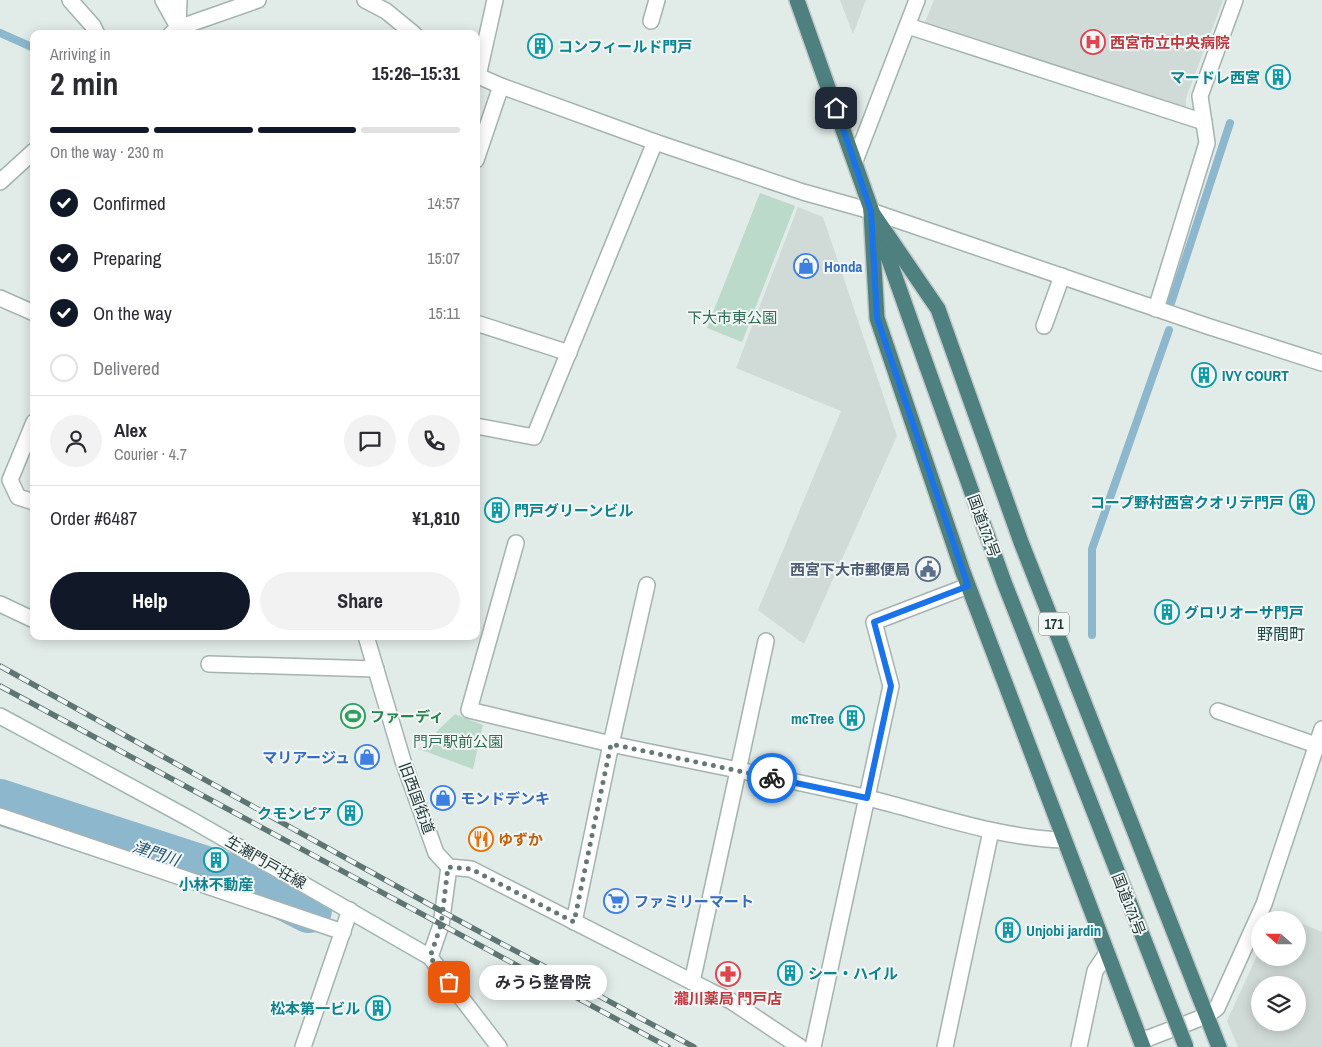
<!DOCTYPE html>
<meta charset="utf-8">
<style>
body{margin:0;font-family:"Archivo Narrow","Noto Sans JP",sans-serif;background:#f2f2f3;color:#2b2b33;height:100vh;display:flex;flex-direction:column;font-size:19px;white-space:nowrap}
*{box-sizing:border-box;margin:0}
p{font-size:16px;color:#7c7c81}
.icon{flex:none;width:28px;height:28px;fill:none;stroke:currentColor;stroke-width:2;stroke-linecap:round;stroke-linejoin:round}
.map{position:relative;flex:1;overflow:hidden}
.side{position:absolute;left:30px;top:30px;width:450px;height:610px;display:flex;flex-direction:column;background:#fff;border-radius:10px;box-shadow:0 2px 12px #0003}
.side>*{flex:none}
.needle{width:32px;rotate:291deg}
.tools{position:absolute;left:1251px;top:911px;display:grid;gap:10px}
.tools a{display:grid;place-items:center;width:55px;height:55px;border-radius:50%;background:#fff;box-shadow:0 2px 12px #0003;font-size:25px}
.pin{position:absolute;display:grid;place-items:center;width:42px;height:42px;color:#fff;margin:-21px;border-radius:10px;box-shadow:0 2px 8px #0006}
.courier{position:absolute;display:grid;place-items:center;width:50px;height:50px;margin:-25px;border:4px solid #1a73e8;border-radius:50%;background:#fff;color:#222;box-shadow:0 1px 6px #0007}
.bubble{position:absolute;height:35px;border-radius:18px;background:#fff;box-shadow:0 2px 12px #0003;font-size:16px;font-weight:700;line-height:35px;text-align:center}
.summary em{font-style:normal;font-weight:700}
.summary div{display:flex;flex-direction:column-reverse}
.summary{display:flex;align-items:center;justify-content:space-between;height:85px;padding:0 20px}
h1{font-size:32px;font-weight:700;line-height:38px}
.bar{display:grid;grid-template-columns:repeat(4,1fr);gap:8px 5px;align-content:center;height:60px;padding:0 20px}
.bar i{height:6px;border-radius:4px;background:#e1e1e2}
.bar .on{background:#111827}
.bar p{grid-column:span 4}
.line{display:flex;align-items:center;gap:12px;padding:0 20px;border-top:1px solid #e1e1e2}
.line div{flex:1}
.round{display:grid;place-items:center;flex:none;width:52px;height:52px;border-radius:26px;background:#f2f2f3}
ol{padding:0 20px;list-style:none}
li{display:flex;align-items:center;gap:15px;height:55px}
li p{margin-inline-start:auto}
li .icon{padding:5px;border-radius:50%;background:#111827;color:#fff;stroke-width:4}
li:last-child{color:#7c7c81}
li i{width:28px;height:28px;border:2px solid #e1e1e2;border-radius:50%}
.button{display:flex;gap:10px;margin-top:auto;padding:10px 20px}
.button a{flex:1;height:58px;border-radius:30px;background:#111827;color:#fff;font-size:20px;font-weight:700;line-height:58px;text-align:center}
.button a+a{background:#f2f2f3;color:#2b2b33}
.map>svg:first-child{display:block}
</style>
<div class="map">
<svg width="1322" height="1047" viewBox="0 0 1322 1047">
<rect width="100%" height="100%" fill="#e1ebe8"/>
<g fill="#d0dad7" fill-rule="evenodd">
<path d="M840,0H866L853,34Z"/>
<path d="M934,0H1223L1186,98V107L924,24Z"/>
<path d="M798,207L823,217L897,436L804,644L758,610L841,411L736,368Z"/>
<path d="M1298,922L1322,932V1047H1238L1227,1021L1260,949V958H1298ZM1260,985H1298V1022H1260Z"/>
</g>
<g fill="#bcdaca">
<path d="M760,193L795,206L742,342L707,328Z"/>
<path d="M455,714L483,725L473,769L419,749Z"/>
</g>
<g fill="none" stroke-linecap="round" stroke-linejoin="round">
<g stroke="#8db7cc" stroke-width="8">
<path d="M0,33L34,48"/>
<path d="M1171,303L1230,123"/>
<path d="M1092,635V549L1169,330"/>
</g>
<path stroke="#8db7cc" stroke-width="46" d="M0,802L270,890L309,910"/>
<defs>
<g id="service">
<path d="M651,21L657,0"/>
<path d="M908,26L1204,122"/>
<path d="M1044,326L1062,276"/>
<path d="M516,543L469,710L611,744L647,585"/>
<path d="M209,664L376,669"/>
<path d="M1218,711L1316,745"/>
<path d="M738,771L766,641"/>
</g>
<g id="minor">
<path d="M70,0L93,26L97,34"/>
<path d="M163,0L182,34"/>
<path d="M365,0L386,11L414,34"/>
<path d="M178,26L179,0"/>
<path d="M171,34L178,28L258,0"/>
<path d="M476,75L501,86L655,142L803,192L871,211L1207,326L1322,363"/>
<path d="M478,76L495,0"/>
<path d="M476,160L501,86"/>
<path d="M855,161L917,0"/>
<path d="M0,182L34,151"/>
<path d="M0,298L34,313"/>
<path d="M1156,309L1207,143L1200,96L1235,0"/>
<path d="M476,323L569,353"/>
<path d="M34,422L10,480L18,497L34,502"/>
<path d="M476,426L534,437L655,142"/>
<path d="M0,604L34,620"/>
<path d="M366,636L403,761L436,853L449,867L471,869L710,991L731,1001L800,1047"/>
<path d="M0,816L343,932"/>
<path d="M574,922L611,744C696,762 783,778 868,798C933,814 997,838 1064,840"/>
<path d="M692,982L738,771"/>
<path d="M1141,1041L1206,1016L1217,1008L1264,904L1322,729"/>
<path d="M303,1047L350,910"/>
<path d="M813,1047L891,686L874,622L968,586"/>
<path d="M945,1047L991,831"/>
<path d="M1079,1047L1095,971L1107,953"/>
</g>
<path id="tertiary" d="M430,957L441,925L449,867"/>
<path id="secondary" d="M0,716L190,819L430,957L499,1047"/>
<g id="trunk">
<path d="M797,0L927,367"/>
<path d="M871,211L938,309L1021,542L1219,1047"/>
<path d="M871,212L877,318L963,572L1143,1047"/>
</g>
</defs>
<use href="#service" stroke="#a4b2b0" stroke-width="18"/>
<use href="#minor" stroke="#a4b2b0" stroke-width="18"/>
<use href="#tertiary" stroke="#a4b2b0" stroke-width="18"/>
<use href="#secondary" stroke="#a1b6b2" stroke-width="18"/>
<use href="#trunk" stroke="#c1c8c7" stroke-width="18"/>
<use href="#service" stroke="#fff" stroke-width="15"/>
<use href="#minor" stroke="#fff" stroke-width="15"/>
<use href="#tertiary" stroke="#fff" stroke-width="15"/>
<use href="#secondary" stroke="#fff" stroke-width="15"/>
<use href="#trunk" stroke="#4d807e" stroke-width="15"/>
<defs>
<g id="rail">
<path d="M0,666L443,912L694,1047"/>
<path d="M0,686L668,1047"/>
</g>
</defs>
<use href="#rail" stroke="#5d7674" stroke-width="5.5"/>
<use href="#rail" stroke="#f2f7f6" stroke-width="4" stroke-dasharray="11" stroke-linecap="butt"/>
<defs>
<path id="trunk-bridge" d="M927,367L1004,582L1186,1047"/>
</defs>
<use href="#trunk-bridge" stroke="#c1c8c7" stroke-width="18" stroke-linecap="butt"/>
<use href="#trunk-bridge" stroke="#4d807e" stroke-width="15"/>
</g>
<g fill="none" stroke-linecap="round" stroke-linejoin="round">
<path stroke="#667876" stroke-width="5" stroke-dasharray="0 9" d="M449,982L430,957L441,925L448,867L471,869L574,922L611,744L772,778"/>
<path stroke="#1a73e8" stroke-width="6" d="M772,778L867,798L891,686L874,622L968,586L877,318L871,211L836,108"/>
</g>
<defs>
<symbol id="hospital-ring" viewBox="-11 -11 22 22"><circle r="9.5" fill="#f2f7f6" stroke="#e0444e" stroke-width="1.5"/><path d="M-5-5h3v3.5h4V-5h3V5h-3V1.5h-4V5h-3Z" fill="#e0444e"/></symbol>
<symbol id="building-ring" viewBox="-11 -11 22 22"><circle r="9.5" fill="#f2f7f6" stroke="#0f9aa8" stroke-width="1.5"/><path d="M-4-6H4V6H1V3H-1V6H-4ZM-2.5-4.3h1.7v1.8h-1.7ZM.8-4.3h1.7v1.8H.8ZM-2.5-1h1.7V.8h-1.7ZM.8-1h1.7V.8H.8Z" fill="#0f9aa8"/></symbol>
<symbol id="shop-ring" viewBox="-11 -11 22 22"><circle r="9.5" fill="#f2f7f6" stroke="#3f7fe0" stroke-width="1.5"/><path d="M-5-2.5h2.3a2.7 3.5 0 0 1 5.4 0H5L5.5 6h-11ZM-1.5-2.5h3a1.5 2.3 0 0 0-3 0Z" fill="#3f7fe0"/></symbol>
<symbol id="civic-ring" viewBox="-11 -11 22 22"><circle r="9.5" fill="#f2f7f6" stroke="#5c6f8a" stroke-width="1.5"/><path d="M-.6-6.5H3V-4.5H.6V-3L4-1V1h2V6H-6V1h2V-1L-.6-3ZM-1.2 2.5V6h2.4V2.5Z" fill="#5c6f8a"/></symbol>
<symbol id="stadium-ring" viewBox="-11 -11 22 22"><circle r="9.5" fill="#f2f7f6" stroke="#2e9e5b" stroke-width="1.5"/><path d="M0-5a6.5 5 0 1 0 0 10a6.5 5 0 1 0 0-10ZM-3.5-1.8h7v3.6h-7Z" fill="#2e9e5b"/></symbol>
<symbol id="restaurant-ring" viewBox="-11 -11 22 22"><circle r="9.5" fill="#f2f7f6" stroke="#e8710a" stroke-width="1.5"/><path d="M-5-6h1v4h1v-4h1v4h1v-4h1v5L-1.5 .5V6h-2V.5L-5-1ZM5-6V6H3V1.5H1.5Q1.5-4 5-6Z" fill="#e8710a"/></symbol>
<symbol id="supermarket-ring" viewBox="-11 -11 22 22"><circle r="9.5" fill="#f2f7f6" stroke="#3f7fe0" stroke-width="1.5"/><path d="M-6-5.5h2.5l.6 2H6L4.5 2H-2.5L-4.4-4H-6ZM-1.5 3.2a1.3 1.3 0 1 0 .1 0ZM3 3.2a1.3 1.3 0 1 0 .1 0Z" fill="#3f7fe0"/></symbol>
<symbol id="pharmacy-ring" viewBox="-11 -11 22 22"><circle r="9.5" fill="#f2f7f6" stroke="#e0444e" stroke-width="1.5"/><path d="M-2-6h4v4h4v4h-4v4h-4v-4h-4v-4h4Z" fill="#e0444e"/></symbol>
</defs>
<g fill-rule="evenodd">
<use href="#hospital-ring" x="1079" y="28" width="28" height="28"/>
<use href="#building-ring" x="526" y="32" width="28" height="28"/>
<use href="#building-ring" x="1264" y="63" width="28" height="28"/>
<use href="#shop-ring" x="792" y="252" width="28" height="28"/>
<use href="#building-ring" x="1190" y="361" width="28" height="28"/>
<use href="#building-ring" x="1288" y="488" width="28" height="28"/>
<use href="#building-ring" x="483" y="496" width="28" height="28"/>
<use href="#civic-ring" x="914" y="555" width="28" height="28"/>
<use href="#building-ring" x="1153" y="598" width="28" height="28"/>
<use href="#stadium-ring" x="339" y="702" width="28" height="28"/>
<use href="#building-ring" x="838" y="704" width="28" height="28"/>
<use href="#shop-ring" x="353" y="743" width="28" height="28"/>
<use href="#shop-ring" x="429" y="784" width="28" height="28"/>
<use href="#building-ring" x="336" y="799" width="28" height="28"/>
<use href="#restaurant-ring" x="467" y="825" width="28" height="28"/>
<use href="#building-ring" x="202" y="846" width="28" height="28"/>
<use href="#supermarket-ring" x="602" y="887" width="28" height="28"/>
<use href="#building-ring" x="994" y="916" width="28" height="28"/>
<use href="#building-ring" x="776" y="959" width="28" height="28"/>
<use href="#pharmacy-ring" x="714" y="960" width="28" height="28"/>
<use href="#building-ring" x="364" y="994" width="28" height="28"/>
</g>
<g text-anchor="middle" dominant-baseline="central" stroke-width="4" stroke-linejoin="round" paint-order="stroke">
<rect fill="#f2f7f6" stroke="#617371" stroke-width="1" x="1039" y="612.5" width="30" height="23" rx="4"/>
<g font-size="14" font-weight="bold" fill="#233a38">
<text x="1054" y="624">171</text>
</g>
<g font-size="15" font-weight="bold" fill="#be3a42" stroke="#f2f7f6" text-anchor="start">
<text x="1110" y="42">西宮市立中央病院</text>
<text x="728" y="998" text-anchor="middle">瀧川薬局 門戸店</text>
</g>
<g font-size="15" font-weight="bold" fill="#0d838f" stroke="#f2f7f6" text-anchor="start">
<text x="558" y="46">コンフィールド門戸</text>
<text x="1260" y="77" text-anchor="end">マードレ西宮</text>
<text x="1222" y="375">IVY COURT</text>
<text x="1284" y="502" text-anchor="end">コープ野村西宮クオリテ門戸</text>
<text x="514" y="510">門戸グリーンビル</text>
<text x="1184" y="612">グロリオーサ門戸</text>
<text x="834" y="718" text-anchor="end">mcTree</text>
<text x="332" y="813" text-anchor="end">クモンピア</text>
<text x="216" y="884" text-anchor="middle">小林不動産</text>
<text x="1026" y="930">Unjobi jardin</text>
<text x="808" y="973">シー・ハイル</text>
<text x="360" y="1008" text-anchor="end">松本第一ビル</text>
</g>
<g font-size="15" font-weight="bold" fill="#366cbe" stroke="#f2f7f6" text-anchor="start">
<text x="824" y="266">Honda</text>
<text x="350" y="757" text-anchor="end">マリアージュ</text>
<text x="460" y="798">モンドデンキ</text>
<text x="634" y="901">ファミリーマート</text>
</g>
<g font-size="15" fill="#306e53" stroke="#f2f7f6">
<text x="732" y="317">下大市東公園</text>
<text x="458" y="741">門戸駅前公園</text>
</g>
<g font-size="15" fill="#233a38" stroke="#f2f7f6">
<text transform="translate(984 526) rotate(70)">国道171号</text>
<text transform="translate(417 798) rotate(70)">旧西国街道</text>
<text transform="translate(266 862) rotate(30)">生瀬門戸荘線</text>
<text transform="translate(1129 904) rotate(69)">国道171号</text>
</g>
<g font-size="15" font-weight="bold" fill="#4e5e75" stroke="#f2f7f6" text-anchor="end">
<text x="910" y="569">西宮下大市郵便局</text>
</g>
<g font-size="15" font-weight="bold" fill="#27864d" stroke="#f2f7f6" text-anchor="start">
<text x="370" y="716">ファーディ</text>
</g>
<g font-size="15" font-weight="bold" fill="#c56008" stroke="#f2f7f6" text-anchor="start">
<text x="498" y="839">ゆずか</text>
</g>
<g font-size="16" fill="#204b48" stroke="#f2f7f6">
<text x="1281" y="634">野間町</text>
</g>
<g font-size="16" font-style="italic" fill="#225572" stroke="#f2f7f6">
<text transform="translate(156 853) rotate(18)">津門川</text>
</g>
</g>
</svg>
<div class="tools">
<a><svg class="needle" viewBox="-14 -14 28 28"><path d="M0-13l5 13h-10z" fill="#e53935"/><path d="M0 13l5-13h-10z" fill="#7c7c81"/></svg></a>
<a><svg class="icon" aria-label="layers" viewBox="0 0 24 24"><path d="M12 4l9 5-9 5-9-5zM3 14l9 5 9-5"/></svg></a>
</div>
<div class="pin" style="left:449px;top:982px;background:#ea580c"><svg class="icon" aria-label="bag" viewBox="0 0 24 24"><path d="M5 8h14l-1 12H6zM9 8a3 3 0 0 1 6 0"/></svg></div>
<div class="pin" style="left:836px;top:108px;background:#1f2937"><svg class="icon" aria-label="home" viewBox="0 0 24 24"><path d="M3 11l9-7 9 7M6 9v11h12V9"/></svg></div>
<div class="courier" style="left:772px;top:778px"><svg class="icon" aria-label="bike" viewBox="0 0 24 24"><circle cx="6" cy="16" r="4"/><circle cx="18" cy="16" r="4"/><path d="M6 16l4-8h5l3 8M10 8l3 8H6M13 5h3"/></svg></div>
<div class="bubble" style="left:479px;top:965px;width:128px">みうら整骨院</div>
<section class="side">
<div class="summary"><div><h1>2 min</h1><p>Arriving in</p></div><em>15:26–15:31</em></div>
<div class="bar"><i class="on"></i><i class="on"></i><i class="on"></i><i></i><p>On the way · 230 m</p></div>
<ol>
<li><svg class="icon" aria-label="check" viewBox="0 0 24 24"><path d="M5 12l5 5 9-10"/></svg>Confirmed<p>14:57</p></li>
<li><svg class="icon" aria-label="check" viewBox="0 0 24 24"><path d="M5 12l5 5 9-10"/></svg>Preparing<p>15:07</p></li>
<li><svg class="icon" aria-label="check" viewBox="0 0 24 24"><path d="M5 12l5 5 9-10"/></svg>On the way<p>15:11</p></li>
<li><i></i>Delivered</li>
</ol>
<div class="line" style="height:90px"><a class="round"><svg class="icon" aria-label="person" viewBox="0 0 24 24"><circle cx="12" cy="8" r="4"/><path d="M4 21q1-7 8-7t8 7"/></svg></a><div><b>Alex</b><p>Courier · 4.7</p></div><a class="round"><svg class="icon" aria-label="chat" viewBox="0 0 24 24"><path d="M4 5h16v11H9l-5 4z"/></svg></a><a class="round"><svg class="icon" aria-label="phone" viewBox="0 0 24 24"><path d="M5 4h4l2 5-3 2q2 4 5 5l2-3 5 2v4C11 20 4 13 5 4z"/></svg></a></div>
<div class="line" style="height:65px"><div>Order #6487</div><b>¥1,810</b></div>
<div class="button"><a>Help</a><a>Share</a></div>
</section>
</div>
